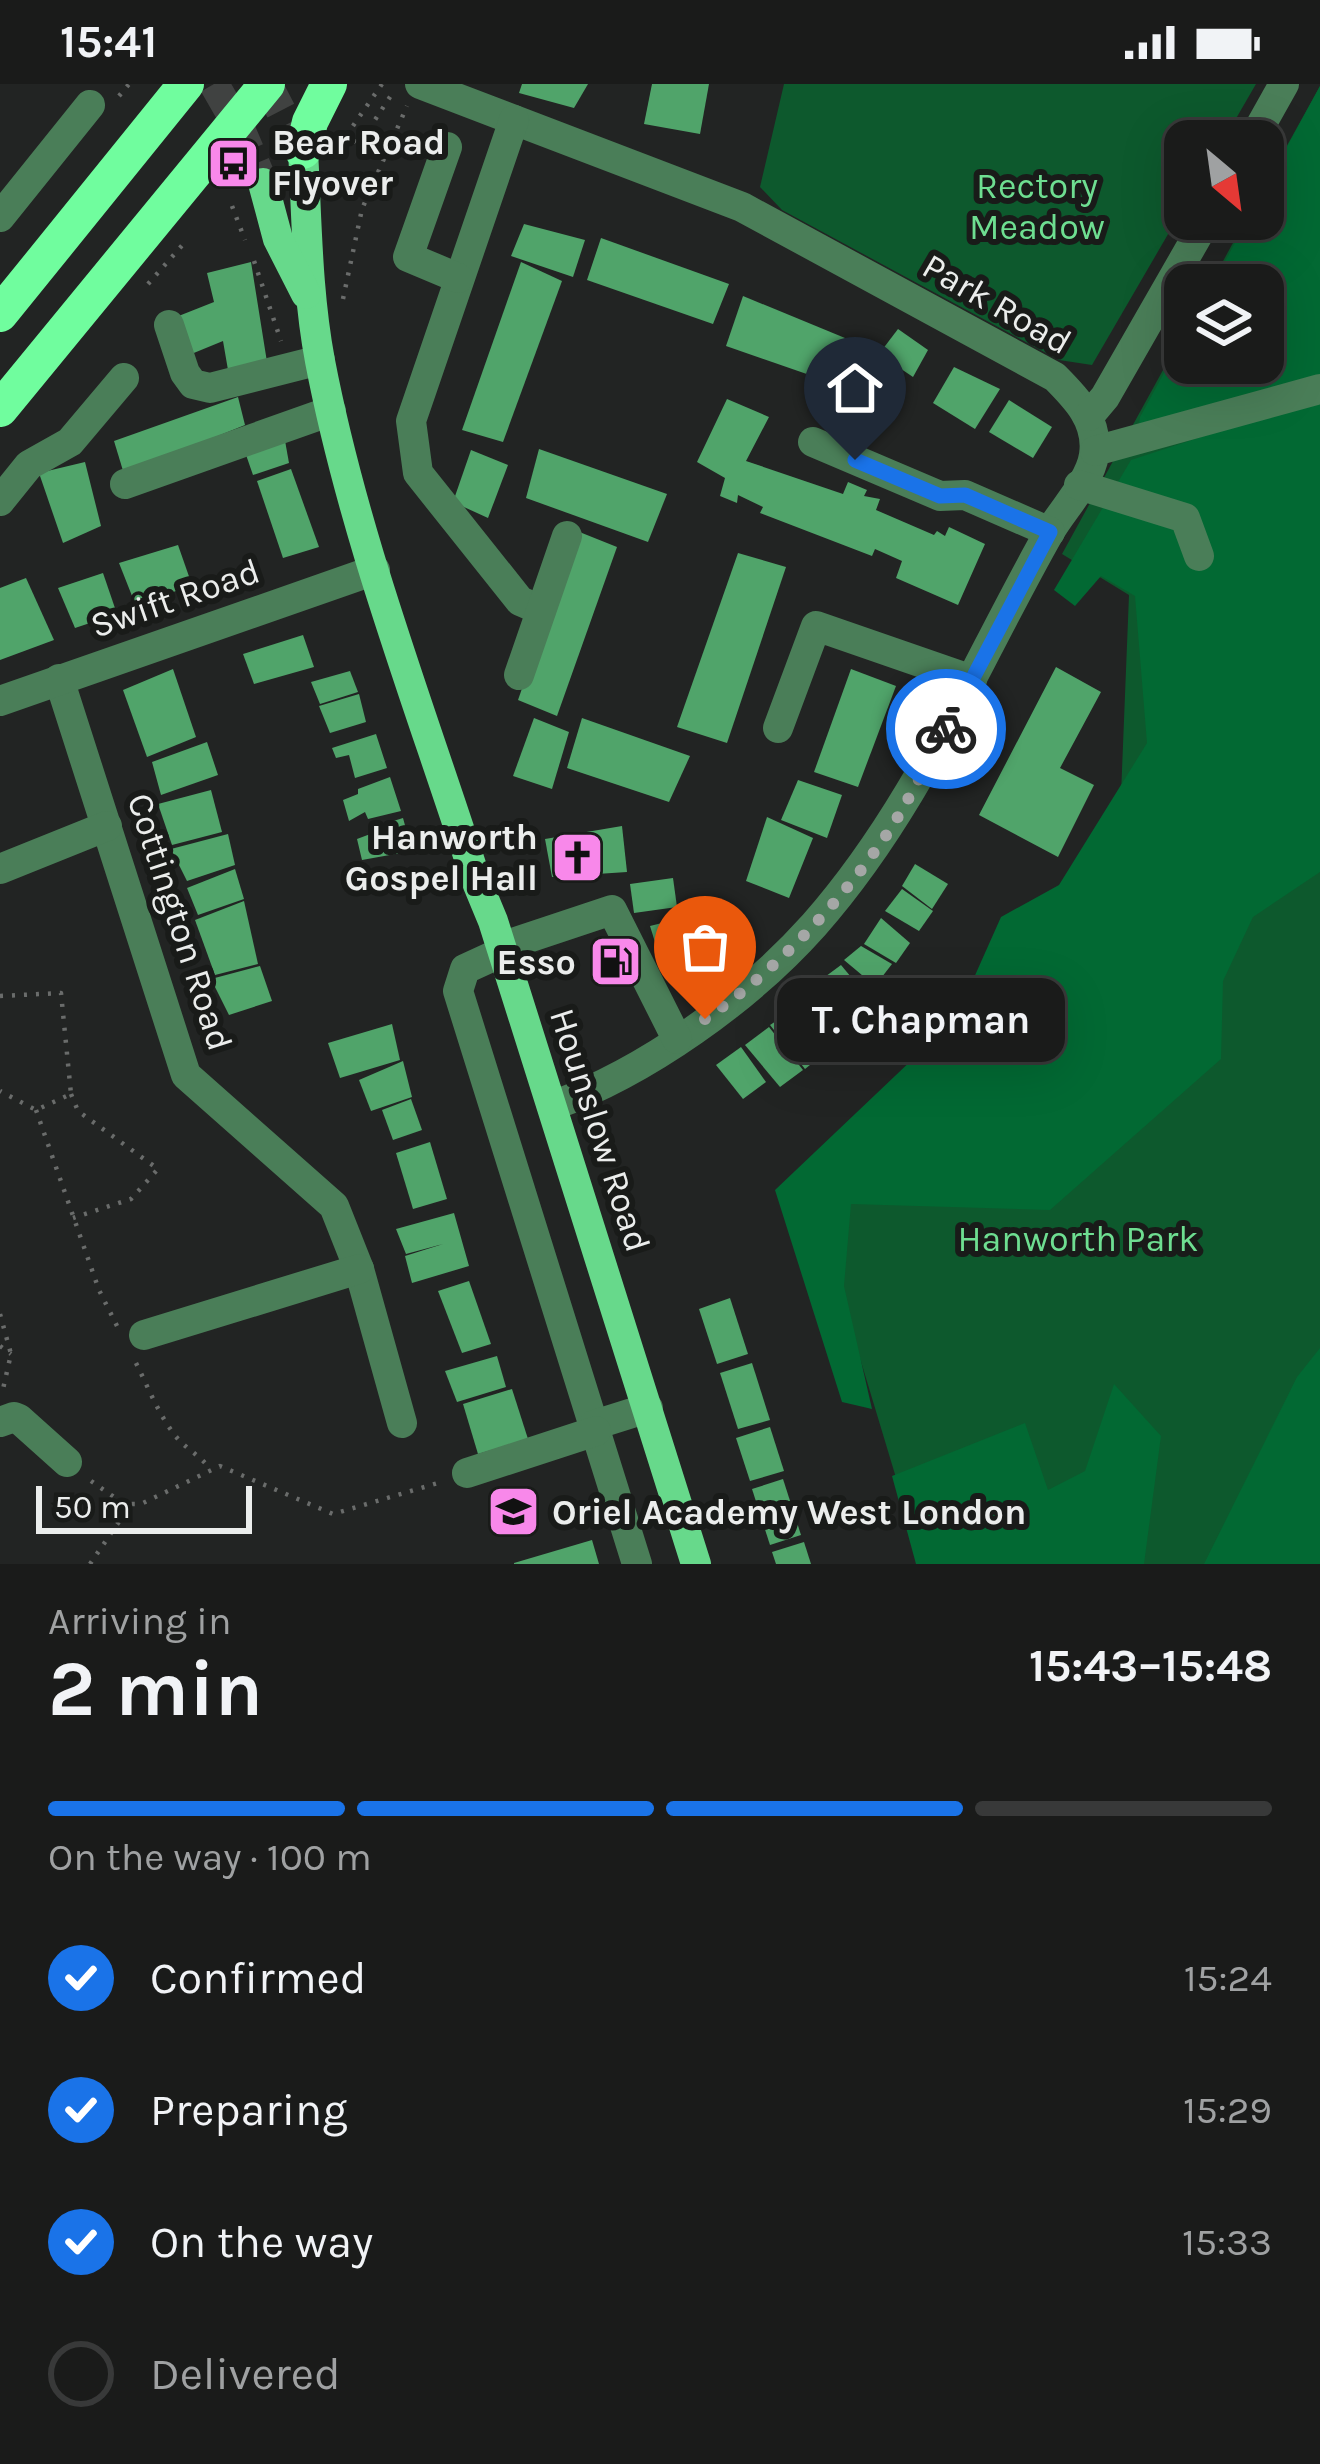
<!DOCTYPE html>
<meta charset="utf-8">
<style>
body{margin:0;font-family:Karla,sans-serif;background:#272827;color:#f1f3f6;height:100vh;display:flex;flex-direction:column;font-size:45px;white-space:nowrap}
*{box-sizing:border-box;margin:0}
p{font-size:39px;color:#9fa1a2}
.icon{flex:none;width:66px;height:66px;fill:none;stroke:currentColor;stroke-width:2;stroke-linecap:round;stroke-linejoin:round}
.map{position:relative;height:1480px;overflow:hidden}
.details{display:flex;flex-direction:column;background:#1a1b1a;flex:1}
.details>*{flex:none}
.needle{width:78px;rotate:151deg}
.tools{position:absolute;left:1164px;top:36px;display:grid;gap:24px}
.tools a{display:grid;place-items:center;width:120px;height:120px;border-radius:24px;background:#1a1b1a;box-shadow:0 12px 48px #0002,0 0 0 3px #383939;font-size:60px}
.scale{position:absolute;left:36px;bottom:30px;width:216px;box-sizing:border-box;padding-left:12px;border:6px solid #ebedec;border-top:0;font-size:33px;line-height:42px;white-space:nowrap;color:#ebedec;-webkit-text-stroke:9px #191b19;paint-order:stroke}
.pin{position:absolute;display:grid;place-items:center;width:102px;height:102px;color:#fff;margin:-123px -51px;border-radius:50% 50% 50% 0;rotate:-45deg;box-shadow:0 0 12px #0007}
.pin .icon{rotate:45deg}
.courier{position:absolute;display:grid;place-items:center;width:120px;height:120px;margin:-60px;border:9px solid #1a73e8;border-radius:50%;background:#fff;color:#222;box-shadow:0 3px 15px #0007}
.bubble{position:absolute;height:84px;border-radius:24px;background:#1a1b1a;box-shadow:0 12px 48px #0002,0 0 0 3px #383939;font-size:39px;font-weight:700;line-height:84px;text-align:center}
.summary em{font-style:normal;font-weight:700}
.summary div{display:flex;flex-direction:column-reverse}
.summary{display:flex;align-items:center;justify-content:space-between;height:204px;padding:0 48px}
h1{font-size:78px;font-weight:700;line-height:90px}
.bar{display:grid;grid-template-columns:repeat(4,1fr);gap:18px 12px;align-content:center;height:144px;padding:0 48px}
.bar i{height:15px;border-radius:9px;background:#383939}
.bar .active{background:#1a73e8}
.bar p{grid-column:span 4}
ol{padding:0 48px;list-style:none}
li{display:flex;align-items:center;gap:36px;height:132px}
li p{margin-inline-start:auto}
li .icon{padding:12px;border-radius:50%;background:#1a73e8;color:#fff;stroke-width:4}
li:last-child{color:#9fa1a2}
li i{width:66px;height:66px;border:6px solid #383939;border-radius:50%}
.status{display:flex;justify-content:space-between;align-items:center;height:84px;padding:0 60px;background:#1a1b1a;direction:ltr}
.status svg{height:33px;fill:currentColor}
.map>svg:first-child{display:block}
</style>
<div class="status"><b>15:41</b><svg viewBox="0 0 49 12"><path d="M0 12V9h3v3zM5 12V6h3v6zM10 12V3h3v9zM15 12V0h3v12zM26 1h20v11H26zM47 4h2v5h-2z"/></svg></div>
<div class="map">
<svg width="1320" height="1480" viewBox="0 0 1320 1480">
<rect width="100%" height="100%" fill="#222423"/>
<g fill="#0d592d">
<path d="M784,0H1256L1223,57H1185V121L1092,281L1059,276L782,126L760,103Z"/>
<path d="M1320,2V1480H922L803,1085L1116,836L1129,511L1062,470L1185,246V279H1263V201H1210L1246,135H1263V105Z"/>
</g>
<g fill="#026933">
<path d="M1320,2V295L1136,359L1140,333L1185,250V279H1263V201H1212L1248,135H1263V107Z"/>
<path d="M1320,314V788L1253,833L1223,897L1221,975L1050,1126L851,1120L844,1202L872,1325L842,1318L775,1106L956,934L1001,833L1059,801L1147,659L1135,512L1101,492L1075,522L1054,506L1131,376Z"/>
<path d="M1320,1264V1480H1204L1297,1293Z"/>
<path d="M1114,1300L1161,1352L1144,1480H916L892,1392L1025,1339L1048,1406L1085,1387Z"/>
</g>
<g fill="#50a46a">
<path d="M522,0H588L574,24L519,9Z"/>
<path d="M652,0H709L700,50L644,40Z"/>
<path d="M524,140L585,156L573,193L511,172Z"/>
<path d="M601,154L729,200L713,240L587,196Z"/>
<path d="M251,178L267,278L228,286L223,257L184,273L171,235L214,218L207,189Z"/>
<path d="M521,178L562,197L503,358L462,346Z"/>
<path d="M743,212L845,254L824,296L726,262Z"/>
<path d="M898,245L928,266L913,293L879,270Z"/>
<path d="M954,283L1000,305L975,345L933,319Z"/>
<path d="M238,313L245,341L124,390L114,357Z"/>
<path d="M727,315L769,333L746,377L843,410L848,398L867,406L864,412L880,415L876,426L934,451L937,447L945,452L949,443L985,460L958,521L896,494L902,477L875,465L872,472L760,429L763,423L738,411L737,419L720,412L725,394L697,378Z"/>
<path d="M1009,316L1052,343L1033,374L989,348Z"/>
<path d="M284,351L289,379L253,391L245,368Z"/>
<path d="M539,365L667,410L648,458L526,414Z"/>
<path d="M471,366L508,381L488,434L453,418Z"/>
<path d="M85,378L101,442L63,459L39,389Z"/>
<path d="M291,385L319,463L283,474L257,397Z"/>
<path d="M577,447L617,463L557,632L518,616Z"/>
<path d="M178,461L192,501L136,522L119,479Z"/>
<path d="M738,469L786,483L727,659L677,643Z"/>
<path d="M103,489L117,530L75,544L58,504Z"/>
<path d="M26,494L54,556L0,576V504Z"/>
<path d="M303,551L314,583L254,600L243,570Z"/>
<path d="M1056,583L1101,608L1060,684L1094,701L1058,773L979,731Z"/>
<path d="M173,585L196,653L147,673L123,606Z"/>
<path d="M851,585L896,602L858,703L814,688Z"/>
<path d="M350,587L358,608L320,620L311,598Z"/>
<path d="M359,610L366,638L330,649L319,622Z"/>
<path d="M534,634L569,648L552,705L513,692Z"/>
<path d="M582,634L690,672L669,718L567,684Z"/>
<path d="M376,650L387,684L355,694L349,671L336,674L332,664Z"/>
<path d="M207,658L218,691L161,711L152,678Z"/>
<path d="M390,693L401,727L368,735L365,728L349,737L343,716L358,710V705Z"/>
<path d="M798,696L842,711L827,754L781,736Z"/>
<path d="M211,706L222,748L172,761L158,720Z"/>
<path d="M767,733L813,754L789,814L746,797Z"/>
<path d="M403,734L412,767L362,776L357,755L373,749L371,744Z"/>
<path d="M622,742L627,788L552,793L545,755Z"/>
<path d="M228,750L235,781L187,797L171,765Z"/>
<path d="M915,780L948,800L932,825L902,802Z"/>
<path d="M235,785L244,815L198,831L187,804Z"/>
<path d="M673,794L677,823L634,829L630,800Z"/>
<path d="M902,805L933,827L919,847L885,827Z"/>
<path d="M244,817L258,880L215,891L195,836Z"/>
<path d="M682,834L699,888L667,897L650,842Z"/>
<path d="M881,834L910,859L896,879L864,860Z"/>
<path d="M861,862L892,880L875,902L844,876Z"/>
<path d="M841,881L866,911L842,931L814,901Z"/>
<path d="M260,882L272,917L229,931L211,895Z"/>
<path d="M816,906L836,931L817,947L796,917Z"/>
<path d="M793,926L826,968L805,985L770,941Z"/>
<path d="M392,940L400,976L340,994L328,959Z"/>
<path d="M769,943L803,986L780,1003L745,961Z"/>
<path d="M741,963L766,998L743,1015L716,981Z"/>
<path d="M403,977L412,1013L371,1027L359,996Z"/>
<path d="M411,1015L422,1046L393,1056L382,1026Z"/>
<path d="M430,1058L447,1115L413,1125L396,1069Z"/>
<path d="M454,1129L469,1182L412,1199L405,1172L443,1160L406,1170L396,1145Z"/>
<path d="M469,1197L491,1260L462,1269L438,1207Z"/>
<path d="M730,1214L748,1270L717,1280L699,1225Z"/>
<path d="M497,1272L506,1303L457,1318L445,1287Z"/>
<path d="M752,1279L770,1336L738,1345L720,1289Z"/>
<path d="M512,1305L528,1355L478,1370L463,1320Z"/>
<path d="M770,1343L784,1387L750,1397L736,1354Z"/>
<path d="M783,1395L801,1451L770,1461L752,1405Z"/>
<path d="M592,1456L599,1480H514V1479Z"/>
<path d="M804,1458L811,1480H776L772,1468Z"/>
</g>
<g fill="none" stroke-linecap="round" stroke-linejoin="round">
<path stroke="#404241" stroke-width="30" stroke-dasharray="30 15" stroke-linecap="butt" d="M267,0L292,48"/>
<path stroke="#404241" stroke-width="30" stroke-dasharray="30 15" stroke-linecap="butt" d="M214,0L241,47L263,99"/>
<g stroke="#6a6c6b" stroke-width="4.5" stroke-dasharray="3 9" stroke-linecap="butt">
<path d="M382,0L346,52L359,60L392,10"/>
<path d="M119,12L129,0"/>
<path d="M232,122L245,156"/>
<path d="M254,177L281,257"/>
<path d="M148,200L186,157"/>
<path d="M343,215L362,125L407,22"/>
<path d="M0,912L61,909L71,1010L36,1026L0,1007"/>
<path d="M71,1010L78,1027L158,1085L131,1115L73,1134"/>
<path d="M36,1026L99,1206L117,1242"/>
<path d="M595,1039L605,1086"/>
<path d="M0,1230L11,1270L3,1305"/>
<path d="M0,1262L11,1270"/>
<path d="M136,1279C148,1303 158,1329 174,1350C184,1364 199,1370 210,1385"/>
<path d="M91,1397L124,1420H141L220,1382L333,1430L438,1399"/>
<path d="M90,1480L131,1420"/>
</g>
<g stroke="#4a7e58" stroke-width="30">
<path d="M420,0L742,123L1055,293C1076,314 1099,337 1094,371C1090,398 1062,426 1049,449C972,585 918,723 814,841C748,915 646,988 552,1022"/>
<path d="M514,36L411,337L418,389L520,517L541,526"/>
<path d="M1252,57L1284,0"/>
<path d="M447,63L408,173L458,194"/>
<path d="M0,133L90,21"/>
<path d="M169,241L185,289L193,300L210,304L320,276"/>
<path d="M1089,332L1105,313L1207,135"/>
<path d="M813,358L940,412L965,411L1050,448"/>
<path d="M1095,367L1320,305"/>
<path d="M125,400L331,327"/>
<path d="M1079,401L1185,434L1199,472"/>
<path d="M0,417L29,381L70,358L124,294"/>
<path d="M519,591L567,452"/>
<path d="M59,595L186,991L334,1122L359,1185L402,1339"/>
<path d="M0,617L375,486"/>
<path d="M778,644L816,542L972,596"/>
<path d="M0,785L107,742"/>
<path d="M501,863L612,826L677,955"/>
<path d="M502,868L465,885L458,907L637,1480"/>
<path d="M144,1251L359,1185"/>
<path d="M0,1338L14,1333L19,1335L67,1378"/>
<path d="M594,1341L648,1324"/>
<path d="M467,1389L596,1347"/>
</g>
<g stroke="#67d98b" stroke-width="30">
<path d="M303,67C307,137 307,208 320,277C354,454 421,625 476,796L493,837L696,1480"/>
<path d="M263,99L278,155L306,210"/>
</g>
<g stroke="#70fd9e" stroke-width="36">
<path d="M303,67L310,38L329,0"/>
<path d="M0,230L186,0"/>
<path d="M0,325L267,0"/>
</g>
</g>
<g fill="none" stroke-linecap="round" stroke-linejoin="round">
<path stroke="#a5a7a6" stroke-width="12" stroke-dasharray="0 21.6" d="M705,935C774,888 839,821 887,750C909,717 926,680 946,645"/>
<path stroke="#1a73e8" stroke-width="15" d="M855,376L940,412L965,411L1050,448L946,645"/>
</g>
<defs>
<symbol id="bus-square" viewBox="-11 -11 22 22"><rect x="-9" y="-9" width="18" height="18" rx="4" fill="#f888ea" stroke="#191b19"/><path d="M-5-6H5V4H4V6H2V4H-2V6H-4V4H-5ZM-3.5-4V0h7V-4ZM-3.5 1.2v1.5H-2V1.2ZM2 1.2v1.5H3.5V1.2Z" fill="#111"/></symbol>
<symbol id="church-square" viewBox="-11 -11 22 22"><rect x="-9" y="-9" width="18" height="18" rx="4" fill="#f888ea" stroke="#191b19"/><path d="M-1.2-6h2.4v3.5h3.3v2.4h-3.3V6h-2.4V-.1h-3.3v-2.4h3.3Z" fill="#111"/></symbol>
<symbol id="fuel-square" viewBox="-11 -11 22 22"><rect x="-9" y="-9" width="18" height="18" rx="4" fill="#f888ea" stroke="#191b19"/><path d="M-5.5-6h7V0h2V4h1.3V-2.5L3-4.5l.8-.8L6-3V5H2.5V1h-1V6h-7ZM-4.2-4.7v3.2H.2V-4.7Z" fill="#111"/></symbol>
<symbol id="school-square" viewBox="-11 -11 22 22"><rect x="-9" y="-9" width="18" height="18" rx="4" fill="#f888ea" stroke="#191b19"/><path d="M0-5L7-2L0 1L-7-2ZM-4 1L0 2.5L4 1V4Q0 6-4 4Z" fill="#111"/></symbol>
</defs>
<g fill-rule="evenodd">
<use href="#bus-square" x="204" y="50" width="59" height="59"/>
<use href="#church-square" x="548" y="744" width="59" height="59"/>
<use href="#fuel-square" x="586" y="848" width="59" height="59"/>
<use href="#school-square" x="484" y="1398" width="59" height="59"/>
</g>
<g text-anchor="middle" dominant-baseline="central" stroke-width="12" stroke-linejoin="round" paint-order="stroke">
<g font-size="36" font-weight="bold" fill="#ebedec" stroke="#191b19" text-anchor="start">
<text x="272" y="58">Bear Road<tspan x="272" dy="41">Flyover</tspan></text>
<text x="538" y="753" text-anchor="end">Hanworth<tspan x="538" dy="41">Gospel Hall</tspan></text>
<text x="576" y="878" text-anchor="end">Esso</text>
<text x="552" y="1428">Oriel Academy West London</text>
</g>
<g font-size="36" fill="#6ede91" stroke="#191b19">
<text x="1037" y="102">Rectory<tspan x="1037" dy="41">Meadow</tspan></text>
<text x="1078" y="1155">Hanworth Park</text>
</g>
<g font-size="36" fill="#ebedec" stroke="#191b19">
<text transform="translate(997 220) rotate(30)">Park Road</text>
<text transform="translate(175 514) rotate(-19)">Swift Road</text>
<text transform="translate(180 838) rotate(72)">Cottington Road</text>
<text transform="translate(600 1046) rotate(72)">Hounslow Road</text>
</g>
</g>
</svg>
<div class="tools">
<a><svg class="needle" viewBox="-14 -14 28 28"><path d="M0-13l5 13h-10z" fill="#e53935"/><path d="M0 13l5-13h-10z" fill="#9fa1a2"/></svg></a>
<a><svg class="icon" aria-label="layers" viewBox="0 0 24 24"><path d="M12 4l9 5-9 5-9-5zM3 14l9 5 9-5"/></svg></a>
</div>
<div class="scale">50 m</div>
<div class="pin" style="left:705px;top:935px;background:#ea580c"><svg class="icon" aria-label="bag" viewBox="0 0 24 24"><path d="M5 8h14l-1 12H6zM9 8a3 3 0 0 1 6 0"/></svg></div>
<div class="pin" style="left:855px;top:376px;background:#1f2937"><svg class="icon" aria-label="home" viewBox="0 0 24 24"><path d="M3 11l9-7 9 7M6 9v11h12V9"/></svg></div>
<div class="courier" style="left:946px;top:645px"><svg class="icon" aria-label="bike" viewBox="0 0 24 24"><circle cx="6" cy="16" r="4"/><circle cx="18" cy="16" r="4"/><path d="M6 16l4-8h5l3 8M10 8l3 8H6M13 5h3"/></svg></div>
<div class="bubble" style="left:777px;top:894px;width:288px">T. Chapman</div>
</div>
<section class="details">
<div class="summary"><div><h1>2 min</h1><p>Arriving in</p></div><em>15:43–15:48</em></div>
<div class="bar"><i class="active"></i><i class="active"></i><i class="active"></i><i></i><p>On the way · 100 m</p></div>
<ol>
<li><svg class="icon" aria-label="check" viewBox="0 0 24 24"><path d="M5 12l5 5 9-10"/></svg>Confirmed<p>15:24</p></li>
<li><svg class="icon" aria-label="check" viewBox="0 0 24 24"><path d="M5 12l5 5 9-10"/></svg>Preparing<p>15:29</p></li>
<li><svg class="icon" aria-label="check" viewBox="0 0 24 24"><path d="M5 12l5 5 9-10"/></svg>On the way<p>15:33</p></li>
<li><i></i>Delivered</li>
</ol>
</section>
